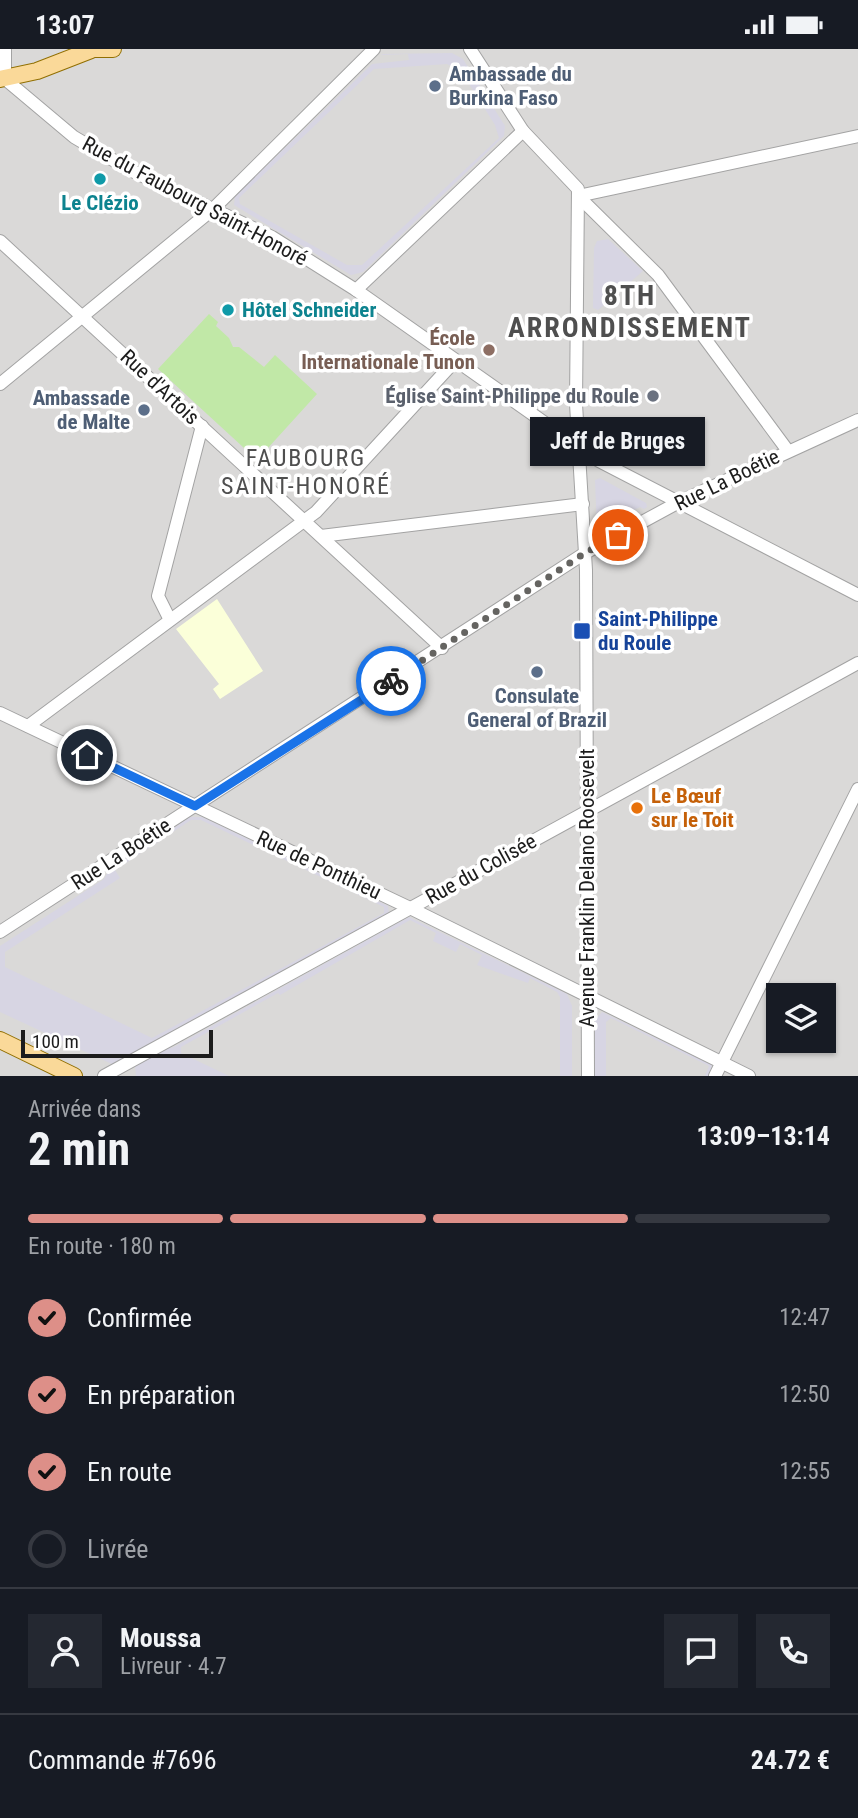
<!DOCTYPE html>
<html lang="fr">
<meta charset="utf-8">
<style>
body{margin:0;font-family:"Roboto Condensed",sans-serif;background:#242831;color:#f1f3f6;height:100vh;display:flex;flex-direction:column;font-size:26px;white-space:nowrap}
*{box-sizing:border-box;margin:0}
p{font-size:23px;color:#9ea1a6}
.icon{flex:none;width:38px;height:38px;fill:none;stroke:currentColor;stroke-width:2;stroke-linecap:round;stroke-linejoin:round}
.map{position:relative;height:1027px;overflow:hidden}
.drawer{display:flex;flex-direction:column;background:#171b24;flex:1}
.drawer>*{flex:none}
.controls{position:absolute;left:766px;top:934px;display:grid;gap:14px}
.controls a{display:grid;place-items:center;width:70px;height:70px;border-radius:0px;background:#171b24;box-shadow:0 2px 5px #0004;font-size:35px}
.scale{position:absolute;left:21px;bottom:18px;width:192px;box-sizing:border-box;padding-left:7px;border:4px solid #1c1c1c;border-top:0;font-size:19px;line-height:24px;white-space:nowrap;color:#1c1c1c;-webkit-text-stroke:5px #fff;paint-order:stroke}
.pin{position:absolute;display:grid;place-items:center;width:60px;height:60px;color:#fff;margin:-30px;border:4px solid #fff;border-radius:50%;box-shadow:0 2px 7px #0007}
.courier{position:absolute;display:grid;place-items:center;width:70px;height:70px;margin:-35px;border:5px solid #1a73e8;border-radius:50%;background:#fff;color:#222;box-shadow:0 2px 9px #0007}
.bubble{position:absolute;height:49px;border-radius:0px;background:#171b24;box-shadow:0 2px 5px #0004;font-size:23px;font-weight:700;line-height:49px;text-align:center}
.summary em{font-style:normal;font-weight:700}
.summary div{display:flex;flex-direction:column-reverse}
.summary{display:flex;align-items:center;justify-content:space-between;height:119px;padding:0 28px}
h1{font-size:46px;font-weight:700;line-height:52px}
.bar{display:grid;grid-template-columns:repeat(4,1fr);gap:10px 7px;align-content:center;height:84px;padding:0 28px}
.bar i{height:9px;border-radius:5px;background:#363941}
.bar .active{background:#dd8f88}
.bar p{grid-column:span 4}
.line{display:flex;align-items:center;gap:18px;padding:0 28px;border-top:2px solid #363941}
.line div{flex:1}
.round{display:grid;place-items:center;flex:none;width:74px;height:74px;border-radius:0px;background:#242831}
ol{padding:0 28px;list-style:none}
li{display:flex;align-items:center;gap:21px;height:77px}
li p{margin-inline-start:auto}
li .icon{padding:7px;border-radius:50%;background:#dd8f88;color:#111;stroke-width:4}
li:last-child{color:#9ea1a6}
li i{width:38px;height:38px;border:4px solid #363941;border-radius:50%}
.status{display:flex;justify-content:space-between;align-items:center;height:49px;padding:0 35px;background:#171b24;direction:ltr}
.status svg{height:19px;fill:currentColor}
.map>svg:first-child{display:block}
</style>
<div class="status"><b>13:07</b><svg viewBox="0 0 49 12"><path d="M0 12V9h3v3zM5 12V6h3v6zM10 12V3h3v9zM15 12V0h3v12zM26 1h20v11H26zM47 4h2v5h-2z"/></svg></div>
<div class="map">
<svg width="858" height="1027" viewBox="0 0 858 1027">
<rect width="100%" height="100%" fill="#edeae1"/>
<path fill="#dad9d8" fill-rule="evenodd" d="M0,0H858V1027H0ZM779,947H824V992H779Z"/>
<path fill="#fbffd9" d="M217,550L263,622L220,650L213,640L219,635L176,580Z"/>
<path fill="#c1e8a7" d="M209,265L218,273L216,277L229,289L233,298H239L264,318L275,306L317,345L257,411L158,320Z"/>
<g fill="#d7d5e3" fill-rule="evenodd">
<path d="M452,4L463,10L505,77L504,87L363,223L351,226L234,156L235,147L372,15L409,11L408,5L381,6L383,5ZM447,15L461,22L495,76L499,89L362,216H347L240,155L239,149L374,20Z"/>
<path d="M608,190L643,222L598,261L593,259L594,199L597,192Z"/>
<path d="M600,429L646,454L647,458L644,460L640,458L607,475L604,481L597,482L595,431Z"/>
<path d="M190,768H202L388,857L389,866L114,1016L0,963V897L104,830L109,821ZM191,771H201L384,858V864L152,989L5,918V903L120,829L115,821Z"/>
<path d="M409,868L567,945L572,957V1027H560V948L557,943L530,929L528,934L477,916L482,906L460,895L456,903L433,892L436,884L410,871L280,946L278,944L181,998V1004L229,1027H136L135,1017L168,997L172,999Z"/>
<path d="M602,963L712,1016L709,1027H705L709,1017L611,969L606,973V1027H595V971Z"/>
</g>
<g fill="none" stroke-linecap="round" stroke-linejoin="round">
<defs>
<g id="minor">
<path d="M5,0V30L74,88L130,121L272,188L356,241L599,412L858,546"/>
<path d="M470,0L523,82L578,140L576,355L586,521L588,1027"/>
<path d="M578,147L658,226L788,402"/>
<path d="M578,147L858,87"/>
<path d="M0,192L442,599"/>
<path d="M356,241L523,82"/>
<path d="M0,335L213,160L374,0"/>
<path d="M321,487L583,455"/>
<path d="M169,569L158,547L202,377"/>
<path d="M0,664L410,859L749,1027"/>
<path d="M28,677L316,463L454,313"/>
<path d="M0,883L585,504L679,453L858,371"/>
<path d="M104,1027L858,614"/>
<path d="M715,1027L858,740"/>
</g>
<g id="major">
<path d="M82,0H113"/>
<path d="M0,30L37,22L91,1"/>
<path d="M0,991L74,1027"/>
</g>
</defs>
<use href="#minor" stroke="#a3a3a3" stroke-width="14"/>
<use href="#major" stroke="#916f02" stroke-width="18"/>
<use href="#minor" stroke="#fff" stroke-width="12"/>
<use href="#major" stroke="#fad999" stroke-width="16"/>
</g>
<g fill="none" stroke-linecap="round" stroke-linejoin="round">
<path stroke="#656461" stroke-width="7" stroke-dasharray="0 12.6" d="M391,632L585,504L618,486"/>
<path stroke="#1a73e8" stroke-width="9" d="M87,706L195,757L391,632"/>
</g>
<g fill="#5c6f8a" stroke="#fff" stroke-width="2.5">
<circle cx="435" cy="37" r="7"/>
<circle cx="144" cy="361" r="7"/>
<circle cx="537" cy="623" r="7"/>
</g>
<g fill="#0f9aa8" stroke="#fff" stroke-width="2.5">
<circle cx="100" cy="130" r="7"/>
<circle cx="228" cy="261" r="7"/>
</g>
<circle fill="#8d6e63" stroke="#fff" stroke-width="2.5" cx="489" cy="301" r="7"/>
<circle fill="#6b7280" stroke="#fff" stroke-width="2.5" cx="653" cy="347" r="7"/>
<rect fill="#1a4fb4" stroke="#fff" stroke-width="2.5" x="573" y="573" width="18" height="18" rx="3.5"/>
<circle fill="#e8710a" stroke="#fff" stroke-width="2.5" cx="637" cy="759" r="7"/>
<g text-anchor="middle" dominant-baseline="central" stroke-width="7" stroke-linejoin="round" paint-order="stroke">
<g font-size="21" font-weight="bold" fill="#4e5e75" stroke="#fff" text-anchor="start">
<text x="449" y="25">Ambassade du<tspan x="449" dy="24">Burkina Faso</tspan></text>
<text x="130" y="349" text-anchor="end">Ambassade<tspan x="130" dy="24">de Malte</tspan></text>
<text x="537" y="647" text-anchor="middle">Consulate<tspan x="537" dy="24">General of Brazil</tspan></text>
</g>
<g font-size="21" fill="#1c1c1c" stroke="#fff">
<text transform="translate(195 152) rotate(28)">Rue du Faubourg Saint-Honoré</text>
<text transform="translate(160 338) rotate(43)">Rue d'Artois</text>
<text transform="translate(727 431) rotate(-26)">Rue La Boétie</text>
<text transform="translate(121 805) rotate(-33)">Rue La Boétie</text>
<text transform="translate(319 816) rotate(25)">Rue de Ponthieu</text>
<text transform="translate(481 820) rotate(-29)">Rue du Colisée</text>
<text transform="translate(587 839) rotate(-90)">Avenue Franklin Delano Roosevelt</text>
</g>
<g font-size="21" font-weight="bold" fill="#0d838f" stroke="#fff">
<text x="100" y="154">Le Clézio</text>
<text x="242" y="261" text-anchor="start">Hôtel Schneider</text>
</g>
<g font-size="21" font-weight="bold" fill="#785e54" stroke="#fff" text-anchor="end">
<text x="475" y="289">École<tspan x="475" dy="24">Internationale Tunon</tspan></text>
</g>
<g font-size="21" font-weight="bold" fill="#5b616d" stroke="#fff" text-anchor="end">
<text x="639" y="347">Église Saint-Philippe du Roule</text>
</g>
<g font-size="21" font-weight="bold" fill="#164399" stroke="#fff" text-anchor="start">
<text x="598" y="570">Saint-Philippe<tspan x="598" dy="24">du Roule</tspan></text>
</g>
<g font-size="21" font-weight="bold" fill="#c56008" stroke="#fff" text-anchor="start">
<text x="651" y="747">Le Bœuf<tspan x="651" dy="24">sur le Toit</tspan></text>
</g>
<g font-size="24" letter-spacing="2" fill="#4f4f4f" stroke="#fff">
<text x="306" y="409">FAUBOURG<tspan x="306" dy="28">SAINT-HONORÉ</tspan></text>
</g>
<g font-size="28" font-weight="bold" letter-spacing="2" fill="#4f4f4f" stroke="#fff">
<text x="630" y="246">8TH<tspan x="630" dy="32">ARRONDISSEMENT</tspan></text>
</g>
</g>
</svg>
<div class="controls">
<a><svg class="icon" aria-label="layers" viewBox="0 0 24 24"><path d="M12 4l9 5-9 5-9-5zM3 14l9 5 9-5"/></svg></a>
</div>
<div class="scale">100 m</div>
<div class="pin" style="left:618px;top:486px;background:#ea580c"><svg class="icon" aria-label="bag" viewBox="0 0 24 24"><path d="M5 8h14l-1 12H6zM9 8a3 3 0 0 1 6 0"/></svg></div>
<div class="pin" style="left:87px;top:706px;background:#1f2937"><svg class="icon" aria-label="home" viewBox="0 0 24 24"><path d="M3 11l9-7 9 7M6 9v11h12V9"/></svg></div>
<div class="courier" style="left:391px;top:632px"><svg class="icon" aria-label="bike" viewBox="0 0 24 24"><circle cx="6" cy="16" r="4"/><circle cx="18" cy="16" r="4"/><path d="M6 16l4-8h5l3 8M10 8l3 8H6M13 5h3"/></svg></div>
<div class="bubble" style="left:530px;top:368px;width:175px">Jeff de Bruges</div>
</div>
<section class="drawer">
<div class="summary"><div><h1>2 min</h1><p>Arrivée dans</p></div><em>13:09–13:14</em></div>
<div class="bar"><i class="active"></i><i class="active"></i><i class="active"></i><i></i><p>En route · 180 m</p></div>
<ol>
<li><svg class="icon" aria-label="check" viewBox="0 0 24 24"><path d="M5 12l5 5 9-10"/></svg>Confirmée<p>12:47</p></li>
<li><svg class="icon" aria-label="check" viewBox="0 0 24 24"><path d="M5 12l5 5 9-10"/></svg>En préparation<p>12:50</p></li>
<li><svg class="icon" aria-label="check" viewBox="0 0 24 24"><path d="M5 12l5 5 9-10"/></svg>En route<p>12:55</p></li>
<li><i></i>Livrée</li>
</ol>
<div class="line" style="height:126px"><a class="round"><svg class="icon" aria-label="person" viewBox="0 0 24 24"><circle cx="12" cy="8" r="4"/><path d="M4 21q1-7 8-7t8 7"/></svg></a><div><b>Moussa</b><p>Livreur · 4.7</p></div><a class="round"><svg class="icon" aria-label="chat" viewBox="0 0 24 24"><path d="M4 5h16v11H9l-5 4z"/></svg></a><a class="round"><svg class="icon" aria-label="phone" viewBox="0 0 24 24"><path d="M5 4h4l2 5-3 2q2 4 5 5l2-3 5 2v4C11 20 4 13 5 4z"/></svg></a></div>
<div class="line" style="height:91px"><div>Commande #7696</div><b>24.72 €</b></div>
</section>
